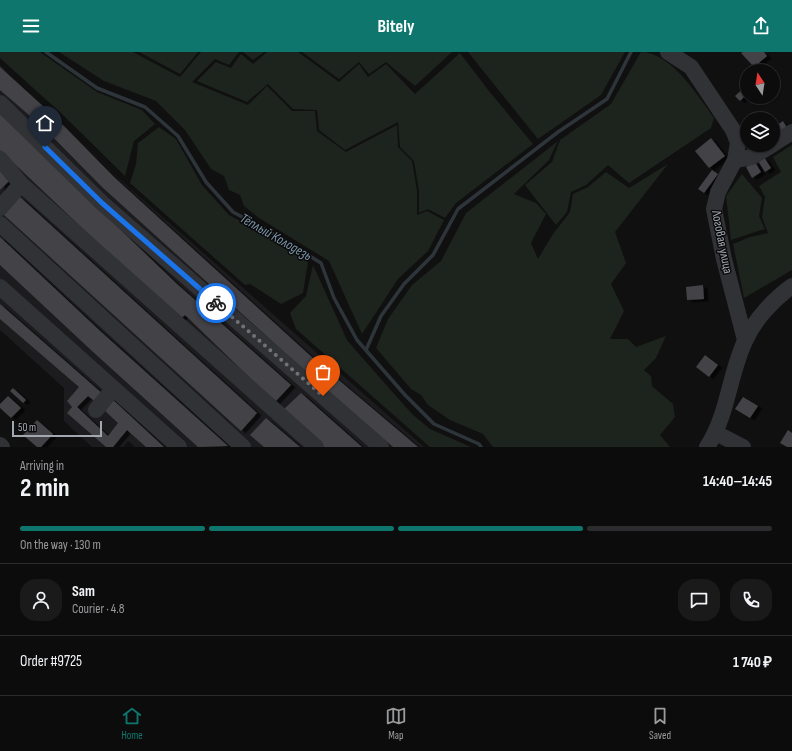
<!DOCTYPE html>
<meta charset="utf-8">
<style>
body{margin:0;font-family:"Sofia Sans Condensed",sans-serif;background:#1a1a1b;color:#f1f3f6;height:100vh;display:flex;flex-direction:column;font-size:15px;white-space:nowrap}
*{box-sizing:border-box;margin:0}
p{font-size:13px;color:#9a9b9d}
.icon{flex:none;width:22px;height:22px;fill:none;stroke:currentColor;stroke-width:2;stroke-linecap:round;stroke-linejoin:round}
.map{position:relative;height:395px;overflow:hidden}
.side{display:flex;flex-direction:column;background:#0c0c0d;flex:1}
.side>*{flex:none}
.needle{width:26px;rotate:348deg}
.fabs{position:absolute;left:740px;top:12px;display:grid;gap:8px}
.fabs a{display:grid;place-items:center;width:40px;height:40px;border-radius:50%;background:#0c0c0d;box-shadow:0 1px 3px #0004,0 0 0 1px #2c2c2e;font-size:20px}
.scale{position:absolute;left:12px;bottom:10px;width:90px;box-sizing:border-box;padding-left:4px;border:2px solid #a3a7b0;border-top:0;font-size:11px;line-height:14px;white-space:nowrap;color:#a3a7b0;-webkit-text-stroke:3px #0b0b0c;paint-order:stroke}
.pin{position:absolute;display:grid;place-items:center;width:34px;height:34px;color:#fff;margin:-41px -17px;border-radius:50% 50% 50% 0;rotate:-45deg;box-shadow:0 0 4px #0007}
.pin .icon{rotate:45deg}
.courier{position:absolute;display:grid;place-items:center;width:40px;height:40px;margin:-20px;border:3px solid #1a73e8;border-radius:50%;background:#fff;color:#222;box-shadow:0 1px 5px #0007}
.overview em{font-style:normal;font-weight:700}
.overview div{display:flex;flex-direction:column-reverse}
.overview{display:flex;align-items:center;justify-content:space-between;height:68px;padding:0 20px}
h1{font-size:26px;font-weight:700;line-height:30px}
.bar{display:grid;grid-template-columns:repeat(4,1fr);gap:6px 4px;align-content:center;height:48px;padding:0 20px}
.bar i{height:5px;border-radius:3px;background:#2c2c2e}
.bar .on{background:#0f766e}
.bar p{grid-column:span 4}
.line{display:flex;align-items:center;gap:10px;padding:0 20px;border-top:1px solid #2c2c2e}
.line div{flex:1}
.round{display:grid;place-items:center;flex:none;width:42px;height:42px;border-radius:16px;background:#1a1a1b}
header{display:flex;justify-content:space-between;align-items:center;height:52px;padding:0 20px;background:#0f766e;color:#fff;font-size:18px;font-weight:700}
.tabs{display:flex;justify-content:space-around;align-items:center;height:56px;border-top:1px solid #2c2c2e;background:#0c0c0d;font-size:11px;color:#9a9b9d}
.tabs a{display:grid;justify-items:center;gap:2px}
.tabs .on{color:#0f766e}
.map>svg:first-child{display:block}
</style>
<header><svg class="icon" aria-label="menu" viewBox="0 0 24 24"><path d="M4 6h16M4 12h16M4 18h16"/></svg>Bitely<svg class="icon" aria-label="share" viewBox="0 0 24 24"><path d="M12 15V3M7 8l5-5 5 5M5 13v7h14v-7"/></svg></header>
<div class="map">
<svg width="792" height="395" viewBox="0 0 792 395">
<defs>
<filter id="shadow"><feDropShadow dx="4.5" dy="2.5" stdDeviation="0" flood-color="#0009"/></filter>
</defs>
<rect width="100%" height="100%" fill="#101011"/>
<path fill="#1c1c1e" d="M0,13L59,67L117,125L424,395H135L128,389L123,395H92L64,369V336L0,278Z"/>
<g fill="#1d231d">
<path d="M0,0H40L97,40L142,58L155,72L134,89L125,124L63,63L0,6Z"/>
<path d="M59,0H133L180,25L201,0H239L229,13L215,7L192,30L248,53L267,34L292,59H315L317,79L346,100L397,73L398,95L412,109L417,139V163L427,159L444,168L428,199L398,227L362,282L329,209L259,166L244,154L240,143L229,138L224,124L211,117L185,78L156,49L104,29Z"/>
<path d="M139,0H198L180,22Z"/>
<path d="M243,0H264L253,8Z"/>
<path d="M267,0H298L339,30L359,12L368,25L386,12L415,42L460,1L489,39L533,92L456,151L445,166L428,157L419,161V139L414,109L400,95L398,70L345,98L319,78L317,58L293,57L268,32L247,50L197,29L216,10L231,16L241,2L253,12Z"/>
<path d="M302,0H452L415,34L386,10L369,22L359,10L339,27Z"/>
<path d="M468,0H625L601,43L538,87Z"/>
<path d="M641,0C671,0 698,44 714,66L711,76L629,131L608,113L586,133L571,140L567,160L556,173L525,133L552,110L560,88L611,52Z"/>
<path d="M159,75L176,87L202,133L229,163L277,189L308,210L303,241L281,252L250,232L245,233L130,131L136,112L138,91Z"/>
<path d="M558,89L549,108L514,142L536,151L546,162L531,191L538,207L553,182L570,160L573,142L588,135L606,120L629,136L668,112L615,180L626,211L611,232L624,259L610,287H628L636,295L666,284L656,306L644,318L651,324L652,334L673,352L675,365L660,383L670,395H493L483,382L450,368L428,353L421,343L411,337L376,296L388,267L412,233L441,209L466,161Z"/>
<path d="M792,93V218L744,246L733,192L750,185L768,181L762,165L765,145L759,134L781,120L773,105Z"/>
<path d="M742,122L762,146L759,164L765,177L731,188L726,144Z"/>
<path d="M313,213L347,288L358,301L412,362L430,377L471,395H430L296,277L290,261L306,244Z"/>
</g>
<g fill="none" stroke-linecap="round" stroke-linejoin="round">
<g stroke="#2d353a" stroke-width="3.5">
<path d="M46,0L97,36L145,55L178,84L206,130L233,160L279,185L321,211L334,246L357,288L405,343L434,372L479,392L481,395"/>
<path d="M366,298L381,264L404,232L433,203L458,157L558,80L607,47L631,0"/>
</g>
</g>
<g fill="#424346" filter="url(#shadow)">
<path d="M743,0H764L767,4L754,15L741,1Z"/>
<path d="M0,15L57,67L115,126L315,308L418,395H393L304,318L102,135L44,76L0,38Z"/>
<path d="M747,33V42L740,49L735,44Z"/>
<path d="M0,62L177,232L291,333L275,350L185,263L179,268L0,98Z"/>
<path d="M783,69L787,76L773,85V76Z"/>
<path d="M711,86L725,104L709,116L695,99Z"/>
<path d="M764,105L771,116L765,120L758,109Z"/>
<path d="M755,110L761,120L752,126L746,115Z"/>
<path d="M712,118L718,122L704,141L698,137Z"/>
<path d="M0,119L10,128L0,138Z"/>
<path d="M20,145L257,361L241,379L4,163Z"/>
<path d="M0,185L98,277L228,394L198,395L92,299L0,213Z"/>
<path d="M703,233L704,247L687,248L686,235Z"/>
<path d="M0,252L104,343L97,351L88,344L77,355L108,384L118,371L103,357L111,346L164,395H146L127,378L113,395H106L67,361L72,355L67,349L79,335L0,267Z"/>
<path d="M705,303L718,313L709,325L696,315Z"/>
<path d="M13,336L26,348L23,351L10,339Z"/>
<path d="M301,341L362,395H324L283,358Z"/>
<path d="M8,344L21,356L11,366L0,356V352Z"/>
<path d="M743,345L758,354L750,366L735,357Z"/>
<path d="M266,366L300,395H264L250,383Z"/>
<path d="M37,368L53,382L41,395H37L23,383Z"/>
<path d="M788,378L792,381V395H787L780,391Z"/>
</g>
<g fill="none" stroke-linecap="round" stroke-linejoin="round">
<g stroke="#313236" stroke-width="16">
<path d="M668,0L691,15L733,78L738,91L735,108L718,140L714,157L724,207L745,288"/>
<path d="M0,51L102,151L381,395"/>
<path d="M773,92L792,80"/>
<path d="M0,107L21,132L0,156"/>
<path d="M735,108L752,105L772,93"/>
<path d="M21,132L316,395"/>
<path d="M0,172L243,395"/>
<path d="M0,235L179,395"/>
<path d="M96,358L113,337"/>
<path d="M716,381L743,395"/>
<path d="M0,393L2,395"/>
<path d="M707,395C728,363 729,323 745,289C754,268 774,247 792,234"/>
</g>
</g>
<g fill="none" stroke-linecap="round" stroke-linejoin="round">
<path stroke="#707278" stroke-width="4" stroke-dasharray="0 7.2" d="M216,251L323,344"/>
<path stroke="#1a73e8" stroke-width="5" d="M45,95L102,151L216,251"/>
</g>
<g text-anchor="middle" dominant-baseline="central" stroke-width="3" stroke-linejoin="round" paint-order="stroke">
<g font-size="13" fill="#a3a7b0" stroke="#0b0b0c">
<text transform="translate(722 190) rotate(79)">Логовая улица</text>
</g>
<g font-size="14" font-style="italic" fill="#7c96a8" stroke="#0b0b0c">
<text transform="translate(276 185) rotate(30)">Тёплый Колодезь</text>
</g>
</g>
</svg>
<div class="fabs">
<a><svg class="needle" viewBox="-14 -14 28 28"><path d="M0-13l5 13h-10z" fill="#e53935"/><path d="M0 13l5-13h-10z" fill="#9a9b9d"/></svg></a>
<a><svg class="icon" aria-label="layers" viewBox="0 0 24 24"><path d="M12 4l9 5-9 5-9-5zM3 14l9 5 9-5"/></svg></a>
</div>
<div class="scale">50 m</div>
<div class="pin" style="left:323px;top:344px;background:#ea580c"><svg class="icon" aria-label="bag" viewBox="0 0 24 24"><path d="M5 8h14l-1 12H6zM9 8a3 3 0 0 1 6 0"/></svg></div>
<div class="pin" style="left:45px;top:95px;background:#1f2937"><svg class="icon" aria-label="home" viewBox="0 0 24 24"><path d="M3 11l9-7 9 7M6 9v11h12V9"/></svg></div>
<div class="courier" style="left:216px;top:251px"><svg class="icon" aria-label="bike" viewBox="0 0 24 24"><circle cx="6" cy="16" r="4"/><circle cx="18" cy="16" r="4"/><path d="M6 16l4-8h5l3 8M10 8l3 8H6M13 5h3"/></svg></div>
</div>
<section class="side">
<div class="overview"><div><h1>2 min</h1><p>Arriving in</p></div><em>14:40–14:45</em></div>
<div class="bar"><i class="on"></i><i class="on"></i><i class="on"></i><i></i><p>On the way · 130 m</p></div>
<div class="line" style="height:72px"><a class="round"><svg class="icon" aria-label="person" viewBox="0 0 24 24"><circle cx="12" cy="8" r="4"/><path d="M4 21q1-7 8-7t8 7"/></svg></a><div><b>Sam</b><p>Courier · 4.8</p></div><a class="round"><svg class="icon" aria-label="chat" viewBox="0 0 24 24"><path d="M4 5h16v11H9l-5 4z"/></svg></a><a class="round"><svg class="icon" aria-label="phone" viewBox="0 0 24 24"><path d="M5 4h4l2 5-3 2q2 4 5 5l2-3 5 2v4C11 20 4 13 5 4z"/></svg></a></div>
<div class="line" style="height:52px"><div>Order #9725</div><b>1 740 ₽</b></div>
</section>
<nav class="tabs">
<a class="on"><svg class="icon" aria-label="home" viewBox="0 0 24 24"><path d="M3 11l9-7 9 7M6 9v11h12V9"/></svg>Home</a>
<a><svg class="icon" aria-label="map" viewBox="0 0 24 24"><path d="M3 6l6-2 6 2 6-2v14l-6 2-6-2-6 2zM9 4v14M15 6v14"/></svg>Map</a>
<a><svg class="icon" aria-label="saved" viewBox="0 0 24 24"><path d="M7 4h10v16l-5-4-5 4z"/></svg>Saved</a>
</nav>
